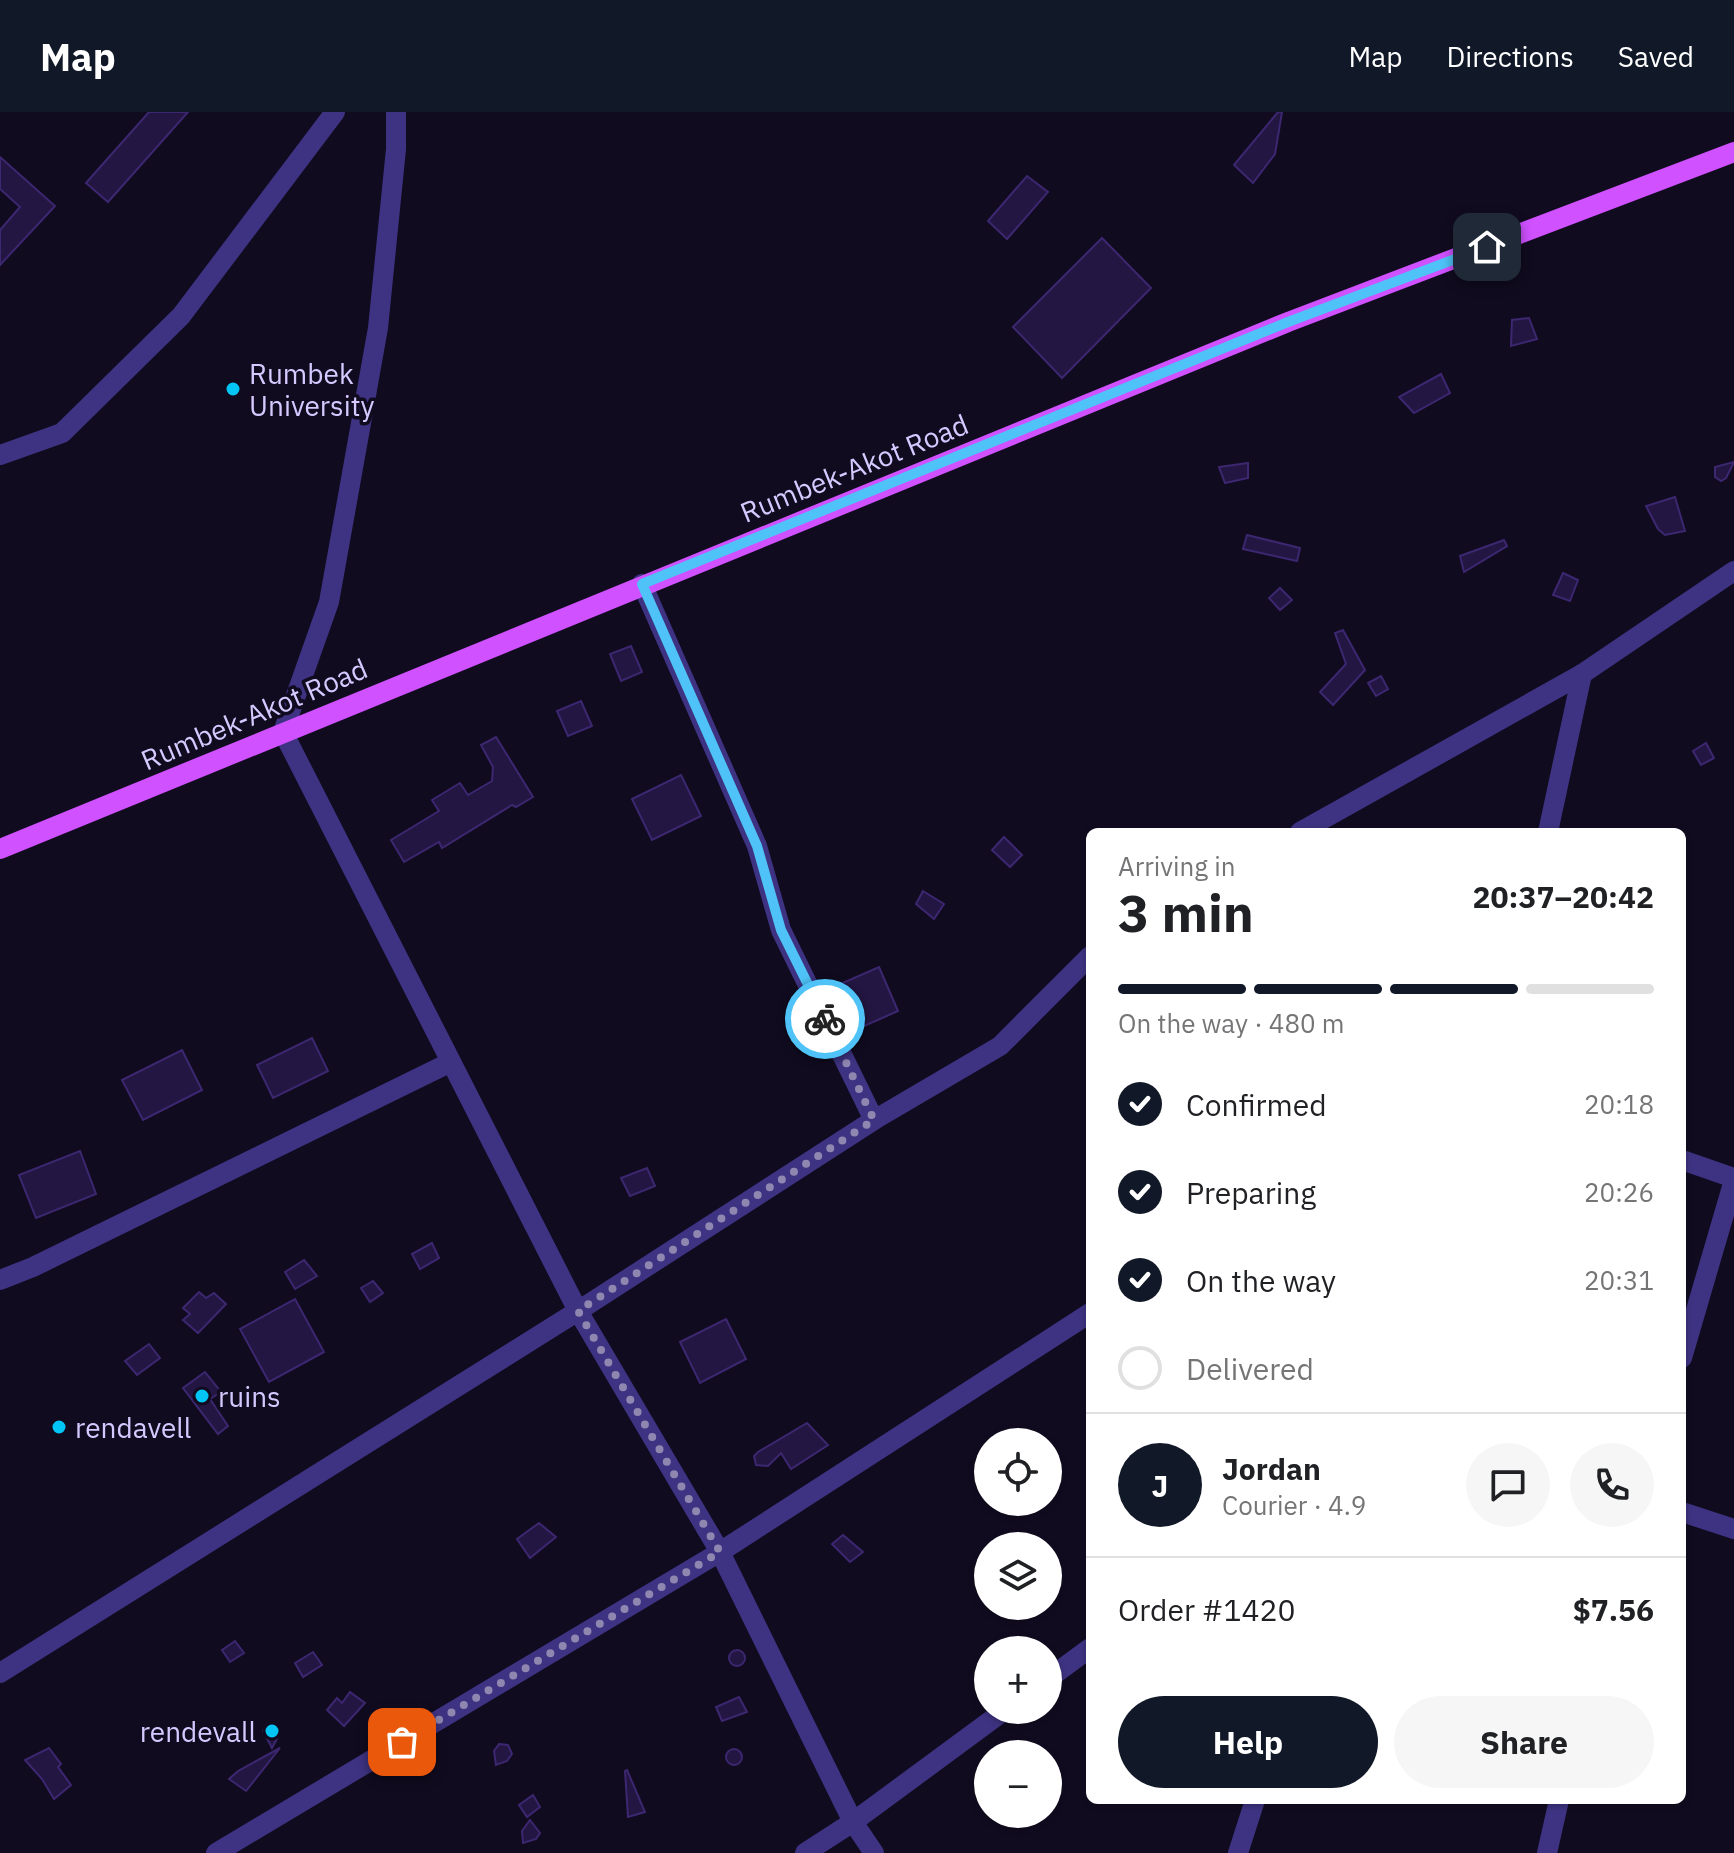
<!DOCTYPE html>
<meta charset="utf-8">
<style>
body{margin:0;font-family:"IBM Plex Sans",sans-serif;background:#f6f6f6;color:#202124;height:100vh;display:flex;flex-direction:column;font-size:30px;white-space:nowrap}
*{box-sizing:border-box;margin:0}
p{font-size:26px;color:#757577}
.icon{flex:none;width:44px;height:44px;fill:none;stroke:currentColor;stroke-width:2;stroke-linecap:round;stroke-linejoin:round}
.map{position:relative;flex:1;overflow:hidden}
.sheet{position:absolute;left:1086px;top:716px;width:600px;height:976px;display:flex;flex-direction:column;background:#fff;border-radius:12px;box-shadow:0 2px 6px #0004}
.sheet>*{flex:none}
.tools{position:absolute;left:974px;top:1316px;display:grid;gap:16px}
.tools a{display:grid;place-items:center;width:88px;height:88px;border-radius:50%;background:#fff;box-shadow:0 2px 6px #0004;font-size:40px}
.pin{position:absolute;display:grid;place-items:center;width:68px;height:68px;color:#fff;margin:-34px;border-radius:16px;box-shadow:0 4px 12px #0006}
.courier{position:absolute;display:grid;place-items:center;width:80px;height:80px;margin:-40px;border:6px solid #4fc3f7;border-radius:50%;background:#fff;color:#222;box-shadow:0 2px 10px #0007}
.summary em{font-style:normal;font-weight:700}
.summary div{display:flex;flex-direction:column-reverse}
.summary{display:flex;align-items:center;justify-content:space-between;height:136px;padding:0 32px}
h1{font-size:52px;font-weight:700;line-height:60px}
.bar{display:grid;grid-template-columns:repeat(4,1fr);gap:12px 8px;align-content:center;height:96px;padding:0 32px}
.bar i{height:10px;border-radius:6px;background:#e0e0e0}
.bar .selected{background:#111827}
.bar p{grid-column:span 4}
.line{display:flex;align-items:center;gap:20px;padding:0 32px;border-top:2px solid #e0e0e0}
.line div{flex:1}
.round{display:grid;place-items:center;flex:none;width:84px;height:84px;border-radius:42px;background:#f6f6f6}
ol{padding:0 32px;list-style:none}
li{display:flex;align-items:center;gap:24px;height:88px}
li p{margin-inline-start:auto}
li .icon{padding:8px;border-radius:50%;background:#111827;color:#fff;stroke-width:4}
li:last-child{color:#757577}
li i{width:44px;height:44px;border:4px solid #e0e0e0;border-radius:50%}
.button{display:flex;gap:16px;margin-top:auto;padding:16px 32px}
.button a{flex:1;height:92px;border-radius:48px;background:#111827;color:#fff;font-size:32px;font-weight:700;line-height:92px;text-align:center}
.button a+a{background:#f6f6f6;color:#202124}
header{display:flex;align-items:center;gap:48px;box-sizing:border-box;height:112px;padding:0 40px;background:#111827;color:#fff}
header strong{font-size:38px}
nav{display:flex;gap:44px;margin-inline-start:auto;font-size:28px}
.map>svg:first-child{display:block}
</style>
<header>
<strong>Map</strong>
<nav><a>Map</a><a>Directions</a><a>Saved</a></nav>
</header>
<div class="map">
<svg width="1734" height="1741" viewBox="0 0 1734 1741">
<rect width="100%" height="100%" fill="#110b20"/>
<g fill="#231642" stroke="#3c2770" stroke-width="2">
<path d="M149,0H188L108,90L86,71Z"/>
<path d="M1278,0H1282L1275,42L1253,71L1234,53Z"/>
<path d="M0,45L55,94L0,153V118L20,95L0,77Z"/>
<path d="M1027,64L1048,80L1007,127L988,109Z"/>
<path d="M1102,126L1151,176L1062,266L1013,215Z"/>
<path d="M1529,206L1537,227L1511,234L1512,208Z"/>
<path d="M1441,262L1450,281L1414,301L1399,285Z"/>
<path d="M1734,350L1726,366L1721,369L1715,365V355Z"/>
<path d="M1248,351V366L1225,371L1219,355Z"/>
<path d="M1675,385L1685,419L1665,423L1658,417L1646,394Z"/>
<path d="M1247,423L1300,436L1297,449L1243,437Z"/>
<path d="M1504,428L1507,434L1464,460L1460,444Z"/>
<path d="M1563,461L1578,468L1570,489L1553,483Z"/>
<path d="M1280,476L1292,488L1280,498L1269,486Z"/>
<path d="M1343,518L1365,558L1333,593L1320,580L1346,552L1335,521Z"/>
<path d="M631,534L642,560L621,569L610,542Z"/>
<path d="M1381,564L1388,577L1376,584L1368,571Z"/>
<path d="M581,589L592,614L568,624L557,599Z"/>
<path d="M496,625L533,685L516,695L512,693L442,736L439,730L404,750L391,728L439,699L432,688L460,671L468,683L492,669L493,655L481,633Z"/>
<path d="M1706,631L1714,646L1701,653L1693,639Z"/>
<path d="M681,663L701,704L652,728L632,687Z"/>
<path d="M1004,725L1022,743L1010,755L992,738Z"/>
<path d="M923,779L944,792L934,807L916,792Z"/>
<path d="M879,855L898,899L846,922L830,889L842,883L838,873Z"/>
<path d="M312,926L328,959L273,986L257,953Z"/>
<path d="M182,938L202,978L143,1008L122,968Z"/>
<path d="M80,1039L96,1082L36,1106L19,1063Z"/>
<path d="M647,1056L655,1074L630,1084L621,1066Z"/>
<path d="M432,1131L439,1146L420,1157L412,1142Z"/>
<path d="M304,1148L317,1164L295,1177L285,1160Z"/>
<path d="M373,1169L383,1181L370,1190L361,1176Z"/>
<path d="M199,1180L206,1186L214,1181L226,1192L198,1221L183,1208L190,1202L183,1196Z"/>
<path d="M295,1187L324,1240L269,1270L240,1217Z"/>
<path d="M726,1207L746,1247L700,1271L680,1230Z"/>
<path d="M149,1232L160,1246L137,1263L125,1249Z"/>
<path d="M205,1260L221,1280L210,1287L228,1314L218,1322L183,1276Z"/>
<path d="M807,1311L828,1333L791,1357L781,1341L768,1354L756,1353L754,1344L758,1340Z"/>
<path d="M539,1411L556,1425L530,1446L517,1427Z"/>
<path d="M843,1423L863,1440L850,1450L832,1432Z"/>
<path d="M235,1529L244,1541L230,1550L222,1538Z"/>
<circle cx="737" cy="1546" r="8"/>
<path d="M313,1540L322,1553L303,1565L295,1551Z"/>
<path d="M350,1580L365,1591L344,1614L327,1598L337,1586L342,1591Z"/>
<path d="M739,1585L747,1600L722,1609L716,1595Z"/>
<path d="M272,1612L277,1613L280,1621L272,1636L263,1619L266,1613Z"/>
<path d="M499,1632L508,1633L512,1642L507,1649L496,1653L494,1639Z"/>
<path d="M49,1636L61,1652L58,1655L71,1673L54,1687L42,1667L25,1648Z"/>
<path d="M280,1636L246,1679L229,1667L238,1659Z"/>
<circle cx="734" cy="1645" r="8"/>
<path d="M627,1658L645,1700L628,1705L625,1659Z"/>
<path d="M533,1683L540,1695L527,1705L519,1693Z"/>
<path d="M530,1708L540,1721L536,1727L523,1731L522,1719Z"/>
</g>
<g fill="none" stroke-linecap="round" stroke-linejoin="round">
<g stroke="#3e3382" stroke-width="20">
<path d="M396,0V37L378,216L329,490L283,620L578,1199L720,1440L853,1710L874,1741"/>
<path d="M0,343L62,321L181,204L335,0"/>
<path d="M642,472L757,734L781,818L874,1008"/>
<path d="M1300,720L1582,562L1734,459"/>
<path d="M1548,720L1582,562"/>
<path d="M1682,1048L1734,1066"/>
<path d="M0,1168L33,1155L451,950"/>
<path d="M1682,1246L1734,1068"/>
<path d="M1682,1400L1734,1417"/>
<path d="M0,1561L578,1199L874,1008L1000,934L1090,844"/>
<path d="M1048,1567L1090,1536"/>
<path d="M216,1741L720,1440L1090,1201"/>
<path d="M805,1741L853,1710L1005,1598"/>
<path d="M1238,1741L1255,1688"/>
<path d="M1547,1741L1559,1688"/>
</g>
<path stroke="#cf51ff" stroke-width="20" d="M0,737L1288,210L1734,40"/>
</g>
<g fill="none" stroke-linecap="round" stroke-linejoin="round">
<path stroke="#9087b1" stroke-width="8" stroke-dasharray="0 14.4" d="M402,1630L720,1440L578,1199L874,1008L825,907"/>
<path stroke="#4fc3f7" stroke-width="10" d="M825,907L781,818L757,734L642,472L1288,210L1487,135"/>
</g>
<g fill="#00c5f5" stroke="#110b20" stroke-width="3">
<circle cx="233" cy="277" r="8"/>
<circle cx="202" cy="1284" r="8"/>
<circle cx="59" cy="1315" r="8"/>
<circle cx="272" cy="1619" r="8"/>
</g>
<g text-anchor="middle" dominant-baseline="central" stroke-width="7" stroke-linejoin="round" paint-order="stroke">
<g font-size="28" fill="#d5caff" stroke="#110b20" text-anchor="start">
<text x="249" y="261">Rumbek<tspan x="249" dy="32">University</tspan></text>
<text x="218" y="1284">ruins</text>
<text x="75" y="1315">rendavell</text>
<text x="256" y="1619" text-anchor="end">rendevall</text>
</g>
<g font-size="28" fill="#d5caff" stroke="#110b20">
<text transform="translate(854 356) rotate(-22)">Rumbek-Akot Road</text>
<text transform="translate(254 602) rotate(-23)">Rumbek-Akot Road</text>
</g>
</g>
</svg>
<div class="tools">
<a><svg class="icon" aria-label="locate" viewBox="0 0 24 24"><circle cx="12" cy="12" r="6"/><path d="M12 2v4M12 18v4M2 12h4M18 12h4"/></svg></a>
<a><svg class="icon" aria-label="layers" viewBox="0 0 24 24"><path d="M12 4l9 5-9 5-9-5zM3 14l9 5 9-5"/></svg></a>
<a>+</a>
<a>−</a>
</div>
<div class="pin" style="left:402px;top:1630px;background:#ea580c"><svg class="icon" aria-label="bag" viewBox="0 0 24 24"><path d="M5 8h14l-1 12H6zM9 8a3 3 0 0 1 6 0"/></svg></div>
<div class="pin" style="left:1487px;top:135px;background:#1f2937"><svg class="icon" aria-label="home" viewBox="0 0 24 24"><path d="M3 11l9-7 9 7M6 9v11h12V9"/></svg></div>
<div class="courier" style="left:825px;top:907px"><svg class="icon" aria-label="bike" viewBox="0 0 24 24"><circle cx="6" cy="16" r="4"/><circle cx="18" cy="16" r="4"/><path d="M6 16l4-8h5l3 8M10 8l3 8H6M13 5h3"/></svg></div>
<section class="sheet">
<div class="summary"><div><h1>3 min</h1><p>Arriving in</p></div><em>20:37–20:42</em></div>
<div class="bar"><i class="selected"></i><i class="selected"></i><i class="selected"></i><i></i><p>On the way · 480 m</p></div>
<ol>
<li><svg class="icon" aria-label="check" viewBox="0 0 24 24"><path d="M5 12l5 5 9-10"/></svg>Confirmed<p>20:18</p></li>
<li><svg class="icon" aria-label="check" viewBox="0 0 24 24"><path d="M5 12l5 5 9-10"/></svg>Preparing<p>20:26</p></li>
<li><svg class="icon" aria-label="check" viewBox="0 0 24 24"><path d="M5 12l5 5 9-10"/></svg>On the way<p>20:31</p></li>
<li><i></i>Delivered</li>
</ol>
<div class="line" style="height:144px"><b class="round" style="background:#111827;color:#fff">J</b><div><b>Jordan</b><p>Courier · 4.9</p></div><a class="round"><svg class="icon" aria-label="chat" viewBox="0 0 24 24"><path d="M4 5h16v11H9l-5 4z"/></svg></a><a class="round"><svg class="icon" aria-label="phone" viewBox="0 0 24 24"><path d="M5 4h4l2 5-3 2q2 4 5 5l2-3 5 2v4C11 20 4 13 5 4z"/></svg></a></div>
<div class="line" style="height:104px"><div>Order #1420</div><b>$7.56</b></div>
<div class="button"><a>Help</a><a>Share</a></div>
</section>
</div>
